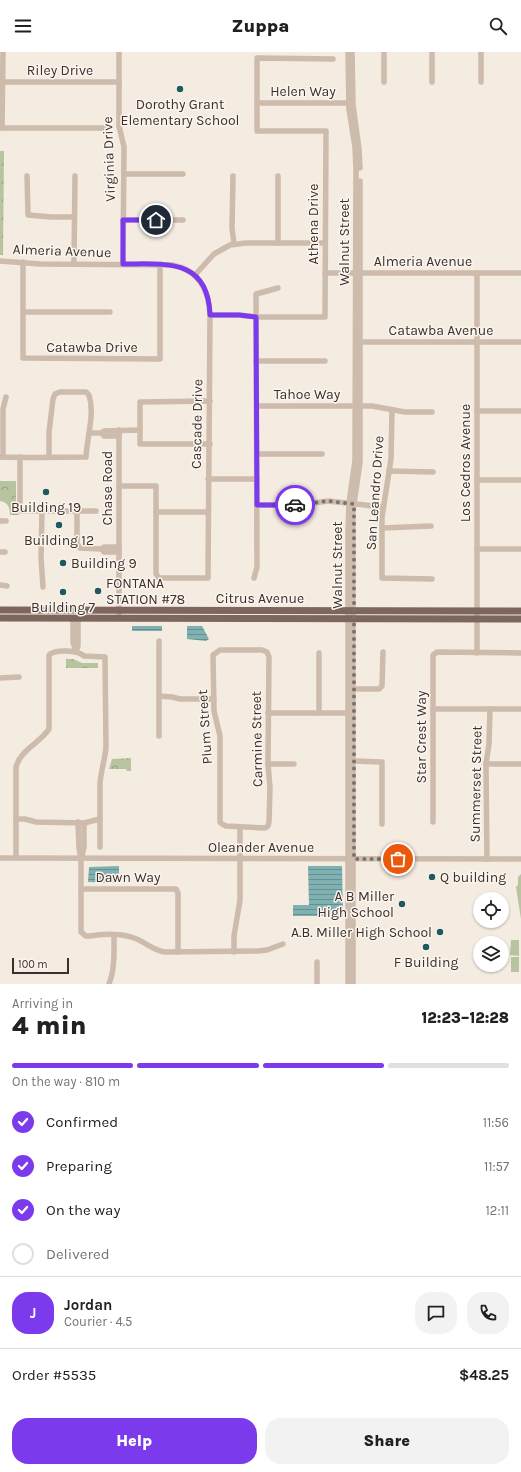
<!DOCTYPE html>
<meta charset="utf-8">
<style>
body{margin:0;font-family:Karla,sans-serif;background:#f2f2f2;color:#202124;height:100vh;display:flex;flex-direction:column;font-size:15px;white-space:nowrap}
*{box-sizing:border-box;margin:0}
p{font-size:13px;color:#757577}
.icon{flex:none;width:22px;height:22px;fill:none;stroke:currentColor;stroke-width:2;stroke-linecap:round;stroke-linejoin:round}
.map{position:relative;height:932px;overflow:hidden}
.panel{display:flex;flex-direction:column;background:#fff;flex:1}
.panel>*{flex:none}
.tools{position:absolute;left:473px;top:840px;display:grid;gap:8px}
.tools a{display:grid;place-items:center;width:36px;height:36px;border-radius:50%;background:#fff;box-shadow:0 1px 3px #0004;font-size:20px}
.scale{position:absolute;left:12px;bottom:10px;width:57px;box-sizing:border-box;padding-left:4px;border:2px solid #3b302b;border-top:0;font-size:11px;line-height:14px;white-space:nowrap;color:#3b302b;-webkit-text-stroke:3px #fbf5ee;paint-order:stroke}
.pin{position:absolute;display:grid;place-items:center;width:34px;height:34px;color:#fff;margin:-17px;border:2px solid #fff;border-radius:50%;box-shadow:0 1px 4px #0007}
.courier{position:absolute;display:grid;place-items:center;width:40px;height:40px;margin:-20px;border:3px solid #7c3aed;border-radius:50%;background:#fff;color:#222;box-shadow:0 1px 5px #0007}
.head em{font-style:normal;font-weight:800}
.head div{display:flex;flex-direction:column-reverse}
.head{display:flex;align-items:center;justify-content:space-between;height:68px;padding:0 12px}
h1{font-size:26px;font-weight:800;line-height:30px}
.bar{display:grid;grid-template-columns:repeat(4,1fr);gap:6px 4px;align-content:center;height:48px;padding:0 12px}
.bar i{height:5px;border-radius:3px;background:#e0e0e0}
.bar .selected{background:#7c3aed}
.bar p{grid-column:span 4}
.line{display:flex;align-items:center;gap:10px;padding:0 12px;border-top:1px solid #e0e0e0}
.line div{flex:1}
.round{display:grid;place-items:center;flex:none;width:42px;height:42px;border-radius:16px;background:#f2f2f2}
ol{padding:0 12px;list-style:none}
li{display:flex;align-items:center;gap:12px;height:44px}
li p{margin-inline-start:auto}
li .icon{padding:4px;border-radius:50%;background:#7c3aed;color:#fff;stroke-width:4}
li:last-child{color:#757577}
li i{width:22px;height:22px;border:2px solid #e0e0e0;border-radius:50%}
.action{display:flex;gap:8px;margin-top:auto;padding:8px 12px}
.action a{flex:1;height:46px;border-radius:16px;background:#7c3aed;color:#fff;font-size:16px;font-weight:800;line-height:46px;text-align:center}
.action a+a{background:#f2f2f2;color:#202124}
header{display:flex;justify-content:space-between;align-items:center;height:52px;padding:0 12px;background:#fff;font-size:18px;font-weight:800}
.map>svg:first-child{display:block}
</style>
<header><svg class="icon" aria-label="menu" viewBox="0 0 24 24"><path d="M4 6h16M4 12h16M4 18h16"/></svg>Zuppa<svg class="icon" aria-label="search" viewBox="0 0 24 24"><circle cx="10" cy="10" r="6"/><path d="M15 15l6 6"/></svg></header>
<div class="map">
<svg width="521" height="932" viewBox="0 0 521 932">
<defs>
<pattern id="park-crowns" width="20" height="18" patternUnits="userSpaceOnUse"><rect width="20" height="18" fill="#b8c4a0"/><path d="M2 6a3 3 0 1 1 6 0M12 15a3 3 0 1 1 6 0" fill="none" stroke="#97a083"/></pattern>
<pattern id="water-rules" width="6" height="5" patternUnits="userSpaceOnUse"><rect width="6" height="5" fill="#7fb0b2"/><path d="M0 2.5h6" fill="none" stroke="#699091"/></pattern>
</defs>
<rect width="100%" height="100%" fill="#f4ebe1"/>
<g fill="url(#park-crowns)">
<path d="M0,99H4L3,203H0Z"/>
<path d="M0,429H16V459L19,462V463H10C10,456 8,450 0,449Z"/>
<path d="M66,607H73L82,611H98V616H66Z"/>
<path d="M131,706V719H127L126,717H109L112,707Z"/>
</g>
<g fill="#b8c4a0">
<path d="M521,822V867L516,835L518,833V825Z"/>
<path d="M511,888H519V904L510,903Z"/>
<rect x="511" y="905" width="8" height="15"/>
</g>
<g fill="url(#water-rules)">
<rect x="132" y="574" width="30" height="5"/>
<path d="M187,574H202L209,587L206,589L187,587Z"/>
<path d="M119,814V831L88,830L89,815Z"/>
<path d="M308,814H342L343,864H293V853H309Z"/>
</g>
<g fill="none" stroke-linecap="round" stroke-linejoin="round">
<g stroke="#cdbbac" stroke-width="5.5">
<path d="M119,0V74L124,95L123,212"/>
<path d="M352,0L353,53L359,97L360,116"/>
<path d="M384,0V30"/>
<path d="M0,30H119"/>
<path d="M432,30V0"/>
<path d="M481,30V0"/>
<path d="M257,51H348"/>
<path d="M0,76H104"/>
<path d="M2,76L3,0"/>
<path d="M124,122H183"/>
<path d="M27,124L28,163L51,165H74"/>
<path d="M233,124L232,176L234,192"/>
<path d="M123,168H183"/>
<path d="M278,191V124"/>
<path d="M0,209L40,212L172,213C199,218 209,237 210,263L208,526H159L156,522V434H119"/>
<path d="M23,210V306L160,307V212"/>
<path d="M74,212L75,124"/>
<path d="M325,221H521"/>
<path d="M195,223L214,202L230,193L246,191H325"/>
<path d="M23,260H110"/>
<path d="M210,263H239L256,265H325L326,79H257V6L333,7"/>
<path d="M360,290H521"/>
<path d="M256,309H325"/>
<path d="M210,349L140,350V392H210"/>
<path d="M258,354H356"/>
<path d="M360,354H372L405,360H432"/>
<path d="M392,358L391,407L382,465V526L432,527"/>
<path d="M477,359H521"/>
<path d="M119,378V561"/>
<path d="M89,381H102L104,384H119"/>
<path d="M102,381L104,379L140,378"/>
<path d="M258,402H322"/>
<path d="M0,405C29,406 57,405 86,405C87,385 95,362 89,343L86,340H60L55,342L53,347L49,380V405"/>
<path d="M3,405V357L6,345"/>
<path d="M20,405V458L22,459H96"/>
<path d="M389,419L433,420"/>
<path d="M208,427H257"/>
<path d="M477,428H521"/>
<path d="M257,453H299L328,449L383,455"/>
<path d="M42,459L41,506L43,535"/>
<path d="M77,459V492L80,496L102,497L104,500H119"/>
<path d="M156,460H208"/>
<path d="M0,469H6"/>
<path d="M382,476L431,474"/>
<path d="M102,497L104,495H119"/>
<path d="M477,497H521"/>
<path d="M0,500H5"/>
<path d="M254,526L257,515L256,242L278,236"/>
<path d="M0,533L7,534"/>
<path d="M73,566V590L76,600"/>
<path d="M220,598H262L267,600L269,605L268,712L270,736L269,770L268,774L265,776L226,774L222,772L220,770V684L214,659L213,603Z"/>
<path d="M76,600L78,594V566"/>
<path d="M319,601V661"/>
<path d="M477,601V221"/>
<path d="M0,626L19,625"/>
<path d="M353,637H379L382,634L383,600"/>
<path d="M159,644L172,645L180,647H214"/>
<path d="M433,657H521"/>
<path d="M268,661H348"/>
<path d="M159,684V589"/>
<path d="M353,709L382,710V772"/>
<path d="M268,712H294"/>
<path d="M486,712H521"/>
<path d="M16,767H25L36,770L84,771L100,767"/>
<path d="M78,770L79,796L81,807V880L86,884C101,883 119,880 134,886C146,890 152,898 165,900L258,899L267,898L283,892"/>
<path d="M433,770V603L437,600L521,601"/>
<path d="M82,804L84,795V771"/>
<path d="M0,806L521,807"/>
<path d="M16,806V715C21,697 40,691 49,677V603C55,597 78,598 84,604L105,605L106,695C105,707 101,719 100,731V795"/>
<path d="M487,807L486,712L489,692L490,657"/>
<path d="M81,837H176L178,841V900"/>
<path d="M234,900V884L240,848V775"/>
<path d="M109,932C115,917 114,900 114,883"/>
<path d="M317,932V910"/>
<path d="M348,932V481L349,451L355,409L356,117L355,95L349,57L348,0"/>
<path d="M353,932V459L360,410V129"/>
</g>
<g stroke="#7d675c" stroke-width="7">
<path d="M0,558L521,559"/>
<path d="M0,566L521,567"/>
</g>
</g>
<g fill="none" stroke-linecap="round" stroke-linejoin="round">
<path stroke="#7c716b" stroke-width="4" stroke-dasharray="0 7.2" d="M295,453L328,449L354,452V807H398"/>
<path stroke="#7c3aed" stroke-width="5" d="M156,168H123V212C166,212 208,206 210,263H239L256,265L257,453H295"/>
</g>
<g fill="#1f5a5e" stroke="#fbf5ee" stroke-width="1.5">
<circle cx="180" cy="37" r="4"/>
<circle cx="46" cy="440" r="4"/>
<circle cx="59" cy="473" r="4"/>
<circle cx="63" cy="511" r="4"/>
<circle cx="98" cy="539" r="4"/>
<circle cx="63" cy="540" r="4"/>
<circle cx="432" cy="825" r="4"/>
<circle cx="402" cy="852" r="4"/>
<circle cx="440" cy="880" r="4"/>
<circle cx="426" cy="895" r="4"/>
</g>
<g text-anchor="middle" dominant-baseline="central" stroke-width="3" stroke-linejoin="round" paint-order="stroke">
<g font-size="14" fill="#3b302b" stroke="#fbf5ee">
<text x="60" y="18">Riley Drive</text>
<text x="303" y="39">Helen Way</text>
<text transform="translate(109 107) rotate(-92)">Virginia Drive</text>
<text transform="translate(313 172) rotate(-90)">Athena Drive</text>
<text transform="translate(344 190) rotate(-90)">Walnut Street</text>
<text transform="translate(62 199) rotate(2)">Almeria Avenue</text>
<text x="423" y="209">Almeria Avenue</text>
<text x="441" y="278">Catawba Avenue</text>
<text x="92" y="295">Catawba Drive</text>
<text x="307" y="342">Tahoe Way</text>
<text transform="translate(197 372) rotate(-89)">Cascade Drive</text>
<text transform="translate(465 411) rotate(-90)">Los Cedros Avenue</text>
<text transform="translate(107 436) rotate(-90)">Chase Road</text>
<text transform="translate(375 441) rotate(-86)">San Leandro Drive</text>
<text transform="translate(337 513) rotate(-90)">Walnut Street</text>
<text x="260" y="546">Citrus Avenue</text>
<text transform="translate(205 675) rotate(-94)">Plum Street</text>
<text transform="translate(421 685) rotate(-90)">Star Crest Way</text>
<text transform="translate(257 687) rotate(-91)">Carmine Street</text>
<text transform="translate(476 732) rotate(-89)">Summerset Street</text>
<text x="261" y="795">Oleander Avenue</text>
<text x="128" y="825">Dawn Way</text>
</g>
<g font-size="14" fill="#3b302b" stroke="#fbf5ee">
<text x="180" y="52">Dorothy Grant<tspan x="180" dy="16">Elementary School</tspan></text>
<text x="46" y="455">Building 19</text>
<text x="59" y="488">Building 12</text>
<text x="71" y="511" text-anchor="start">Building 9</text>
<text x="106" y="531" text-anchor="start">FONTANA<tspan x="106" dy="16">STATION #78</tspan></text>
<text x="63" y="555">Building 7</text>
<text x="440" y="825" text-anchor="start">Q building</text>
<text x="394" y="844" text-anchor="end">A B Miller<tspan x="394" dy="16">High School</tspan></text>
<text x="432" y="880" text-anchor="end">A.B. Miller High School</text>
<text x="426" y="910">F Building</text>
</g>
</g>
</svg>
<div class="tools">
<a><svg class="icon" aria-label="locate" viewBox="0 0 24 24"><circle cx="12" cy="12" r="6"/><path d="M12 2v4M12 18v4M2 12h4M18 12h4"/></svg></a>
<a><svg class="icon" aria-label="layers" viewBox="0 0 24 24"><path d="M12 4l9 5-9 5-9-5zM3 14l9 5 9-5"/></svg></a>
</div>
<div class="scale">100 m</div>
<div class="pin" style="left:398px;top:807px;background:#ea580c"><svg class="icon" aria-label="bag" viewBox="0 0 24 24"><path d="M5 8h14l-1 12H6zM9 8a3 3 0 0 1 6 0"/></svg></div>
<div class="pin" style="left:156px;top:168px;background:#1f2937"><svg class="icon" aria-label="home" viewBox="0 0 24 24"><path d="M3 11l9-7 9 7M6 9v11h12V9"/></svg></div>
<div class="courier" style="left:295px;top:453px"><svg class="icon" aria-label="car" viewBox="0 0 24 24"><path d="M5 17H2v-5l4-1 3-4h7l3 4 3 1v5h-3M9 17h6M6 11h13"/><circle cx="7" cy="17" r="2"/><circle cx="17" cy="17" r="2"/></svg></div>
</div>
<section class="panel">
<div class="head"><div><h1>4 min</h1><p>Arriving in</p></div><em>12:23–12:28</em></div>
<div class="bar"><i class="selected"></i><i class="selected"></i><i class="selected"></i><i></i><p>On the way · 810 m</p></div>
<ol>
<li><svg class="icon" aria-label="check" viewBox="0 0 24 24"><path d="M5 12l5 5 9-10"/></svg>Confirmed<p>11:56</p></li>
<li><svg class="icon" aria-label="check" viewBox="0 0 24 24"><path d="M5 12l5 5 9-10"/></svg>Preparing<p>11:57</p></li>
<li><svg class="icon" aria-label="check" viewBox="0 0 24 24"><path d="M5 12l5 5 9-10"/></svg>On the way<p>12:11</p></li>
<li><i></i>Delivered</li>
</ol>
<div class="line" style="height:72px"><b class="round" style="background:#7c3aed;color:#fff">J</b><div><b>Jordan</b><p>Courier · 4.5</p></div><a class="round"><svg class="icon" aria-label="chat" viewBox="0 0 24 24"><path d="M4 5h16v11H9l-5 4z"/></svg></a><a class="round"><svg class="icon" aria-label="phone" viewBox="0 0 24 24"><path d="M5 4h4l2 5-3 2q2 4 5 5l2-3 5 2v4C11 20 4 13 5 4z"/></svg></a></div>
<div class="line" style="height:52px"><div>Order #5535</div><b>$48.25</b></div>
<div class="action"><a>Help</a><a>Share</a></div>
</section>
